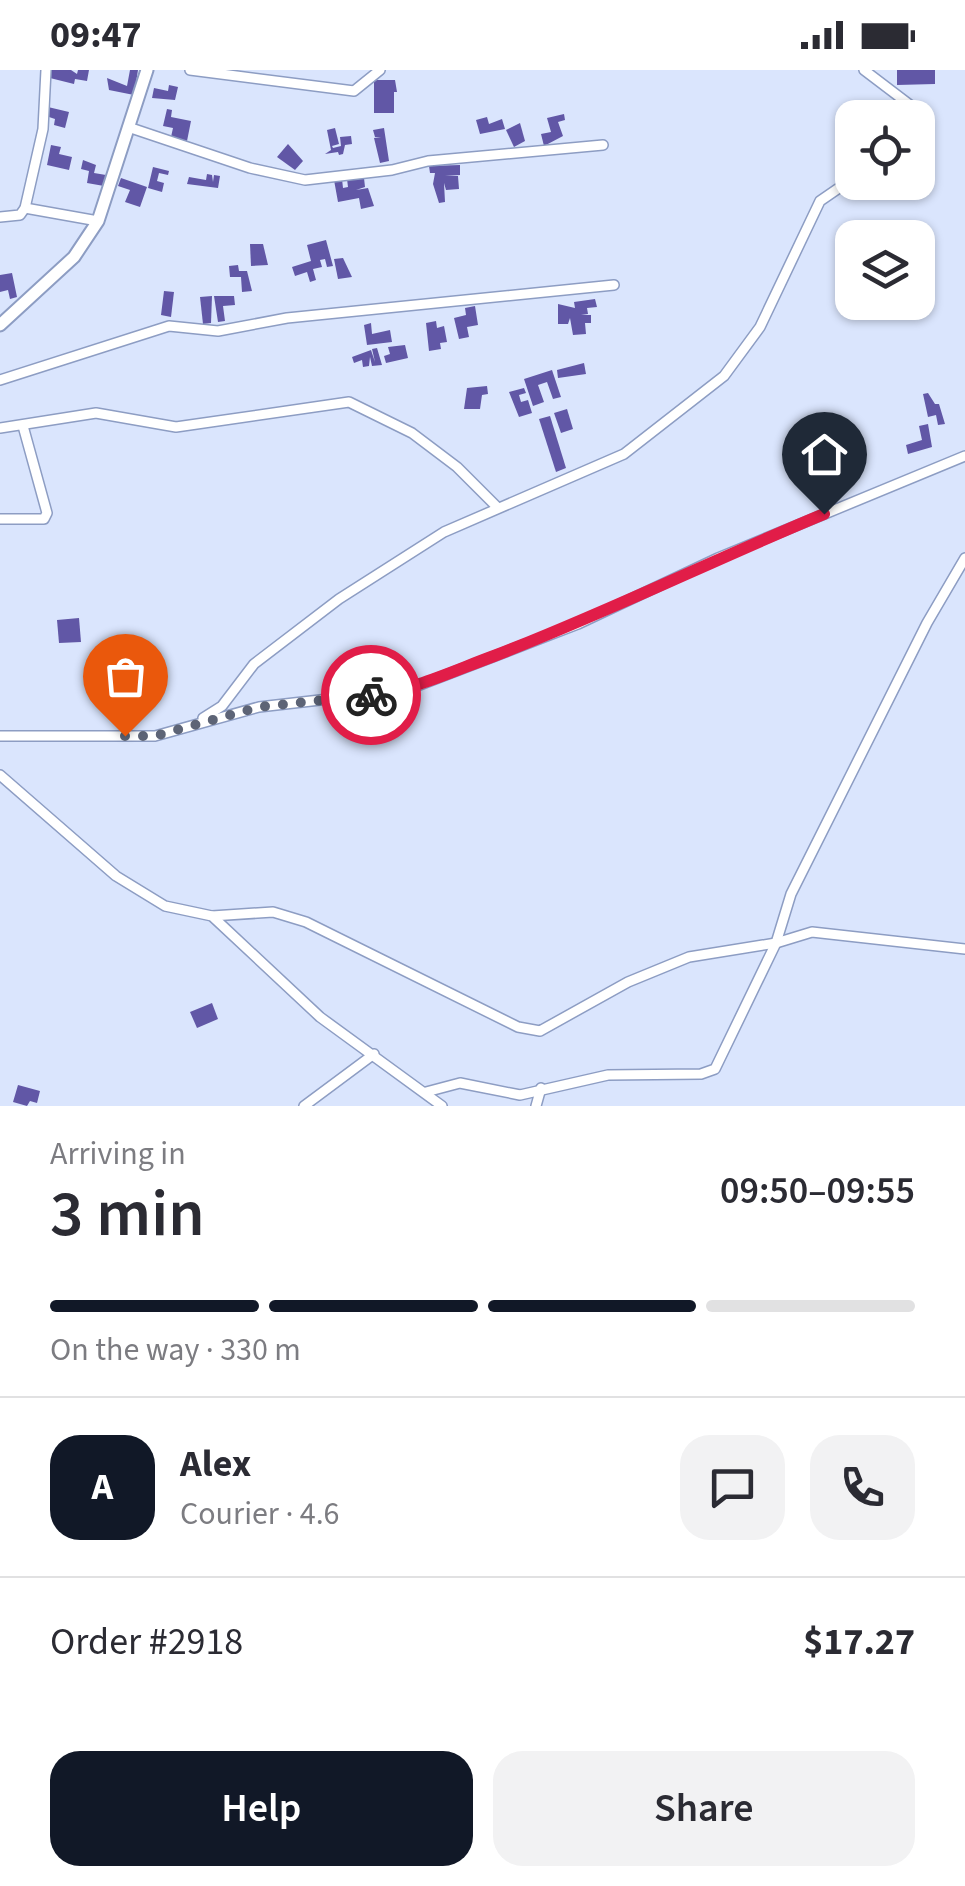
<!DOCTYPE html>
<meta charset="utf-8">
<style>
body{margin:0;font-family:"Source Sans 3",sans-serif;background:#f2f2f3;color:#2b2b33;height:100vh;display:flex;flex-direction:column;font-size:38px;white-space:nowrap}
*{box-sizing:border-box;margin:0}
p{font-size:32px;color:#7c7c81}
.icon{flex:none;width:55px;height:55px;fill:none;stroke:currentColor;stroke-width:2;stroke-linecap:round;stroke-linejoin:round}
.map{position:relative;height:1036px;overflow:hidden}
.sheet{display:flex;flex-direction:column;background:#fff;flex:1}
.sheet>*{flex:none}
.buttons{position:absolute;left:835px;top:30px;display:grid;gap:20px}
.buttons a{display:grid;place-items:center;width:100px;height:100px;border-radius:20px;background:#fff;box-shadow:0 2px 8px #0004;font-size:50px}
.pin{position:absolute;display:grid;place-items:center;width:85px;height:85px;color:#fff;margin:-102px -42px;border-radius:50% 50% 50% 0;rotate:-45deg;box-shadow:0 0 10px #0007}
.pin .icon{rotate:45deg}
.courier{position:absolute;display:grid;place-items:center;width:100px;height:100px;margin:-50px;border:8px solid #e11d48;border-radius:50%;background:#fff;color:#222;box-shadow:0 2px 12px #0007}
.summary em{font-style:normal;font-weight:600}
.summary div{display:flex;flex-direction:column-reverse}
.summary{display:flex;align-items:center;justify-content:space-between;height:170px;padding:0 50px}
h1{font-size:65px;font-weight:600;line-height:75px}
.bar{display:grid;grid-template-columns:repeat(4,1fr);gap:15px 10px;align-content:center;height:120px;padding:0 50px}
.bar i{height:12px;border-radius:8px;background:#e1e1e2}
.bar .active{background:#111827}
.bar p{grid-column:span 4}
.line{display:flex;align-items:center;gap:25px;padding:0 50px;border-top:2px solid #e1e1e2}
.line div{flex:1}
.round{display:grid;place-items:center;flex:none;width:105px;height:105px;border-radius:30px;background:#f2f2f3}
.button{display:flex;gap:20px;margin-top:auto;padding:20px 50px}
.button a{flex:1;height:115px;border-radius:30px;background:#111827;color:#fff;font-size:40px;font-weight:600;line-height:115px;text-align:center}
.button a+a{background:#f2f2f3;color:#2b2b33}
.status{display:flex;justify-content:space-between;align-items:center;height:70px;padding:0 50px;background:#fff;direction:ltr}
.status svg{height:28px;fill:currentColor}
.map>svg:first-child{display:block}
</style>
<div class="status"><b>09:47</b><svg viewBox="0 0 49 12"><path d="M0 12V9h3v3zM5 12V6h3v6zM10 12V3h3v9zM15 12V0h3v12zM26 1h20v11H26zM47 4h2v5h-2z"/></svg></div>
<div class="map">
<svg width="965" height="1036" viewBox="0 0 965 1036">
<rect width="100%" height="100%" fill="#dae5fd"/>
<g fill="#6157a6">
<path d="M48,0H71L77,4L78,0H89L87,11L75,9L74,14L46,7Z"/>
<path d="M130,0H138L134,25L109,20L107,8L127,16Z"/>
<path d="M897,0H935V14L897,15Z"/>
<path d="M374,10H395L397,22H394V43H374Z"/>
<path d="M169,15L178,17L175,30L152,28L154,18L168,21Z"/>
<path d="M48,37L69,42L65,58L54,55L55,49L46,46Z"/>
<path d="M167,39L172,40L171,47L191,51L187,71L171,67L173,58L163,56Z"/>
<path d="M564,44L565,50L558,52L563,66L544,76L541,64L551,62L547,48Z"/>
<path d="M487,47L489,54L502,49L505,59L480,64L476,50Z"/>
<path d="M520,53L525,71L514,77L506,60Z"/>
<path d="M335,58L339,74L332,76L333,78L341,76L340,67L351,66L352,74L345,75L343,84L339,85L338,82L325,84L331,80L327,60Z"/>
<path d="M384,58L389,91L380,93L374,68L381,67H375L373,60Z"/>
<path d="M288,74L303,91L295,100L277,87Z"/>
<path d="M51,75L61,77L59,84L72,87L69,100L47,95Z"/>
<path d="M83,90L96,95L94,103L106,105L104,116L87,113L89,101L81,99Z"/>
<path d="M460,95V105L445,106H458L459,119L446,120L444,113L445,132L439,133L433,114L435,103H430L429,96Z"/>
<path d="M153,97L169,101L168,105L159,103L157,111L164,113L162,122L148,118Z"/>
<path d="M207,104L212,105L213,112L214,105L220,106L218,118L187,114L189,107L206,110Z"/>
<path d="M121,108L147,117L140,137L125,132L130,120L118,116Z"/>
<path d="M364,108L365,117L356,120L368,118L374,136L361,139L359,128L338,132L334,110L342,109L343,118L348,117L347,109Z"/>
<path d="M326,170L333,196L327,197L325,189L320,190L322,197L313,199L316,210L310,212L307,202L295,206L292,197L311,191L307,175Z"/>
<path d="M250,174H263L268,195L251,196Z"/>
<path d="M343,188L352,207L338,209L334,189Z"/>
<path d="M238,195L239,201H247L252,221L242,222L241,207H230L229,196Z"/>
<path d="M12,203L17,227L10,229L8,220L0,222V205Z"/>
<path d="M164,221L174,222L171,247L161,245Z"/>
<path d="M212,226L211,253L203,254L200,227Z"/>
<path d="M214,226H234L235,235L223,236L225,251L218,252Z"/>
<path d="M595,229L597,237L587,238L588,244L581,245H591V253H585L586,264L573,265L570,248L568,254H558V234L575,238L574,232Z"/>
<path d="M475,236L478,255L467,257L469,267L459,269L454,248L466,245L465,238Z"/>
<path d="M436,251L437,258L444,256L447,272L440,273L441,279L429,281L426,253Z"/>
<path d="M371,253L372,264L390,260L392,272L367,275L364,255Z"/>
<path d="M405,275L408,288L386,293L384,286L390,284L388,277Z"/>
<path d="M377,278L382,295L372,296L370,287L369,296L363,297L362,290L354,293L352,287L371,280L375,292L372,279Z"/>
<path d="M584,293L586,304L558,308L557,300Z"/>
<path d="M552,300L561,327L553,329L547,312L538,315L544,332L533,336L524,309Z"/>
<path d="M487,316L488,324L482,325L480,339H464L467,318Z"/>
<path d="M524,318L526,323L519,325L521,332L528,330L532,343L519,347L509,322Z"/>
<path d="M928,323L935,334H939L945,354L938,355L936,345L928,347L923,324Z"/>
<path d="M567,339L573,359L561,363L554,343Z"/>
<path d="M550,346L566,398L556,402L539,349Z"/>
<path d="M928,354L932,377L908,384L906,375L922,370L919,356Z"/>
<path d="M842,380L844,384L840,386L844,395L858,390L862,400L845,407L847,413L841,415L829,385Z"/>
<path d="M79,548L81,572L59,573L57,550Z"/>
<path d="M212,933L218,949L197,958L190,942Z"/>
<path d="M18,1015L40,1021L37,1033L30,1031L27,1036L13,1032Z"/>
</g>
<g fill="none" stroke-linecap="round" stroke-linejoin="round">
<defs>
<g id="street">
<path d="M190,0L354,21L380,0"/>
<path d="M864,0L914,38L907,48"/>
<path d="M128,57L250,98L305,110L392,100L428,91L603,75"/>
<path d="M25,138L98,151"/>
<path d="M0,147L20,145L25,138L43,59L46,0"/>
<path d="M0,310L169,256L218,261L287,248L614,215"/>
<path d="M0,358L96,343L176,357L349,332L412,363L457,397L497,437"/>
<path d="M0,449H44L47,443L23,356"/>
<path d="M203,648L222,636L254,594L339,529L444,462L624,384L724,306L760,257L820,131L852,109"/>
<path d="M0,666H155L259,637L407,620L578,554L718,488L965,386"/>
<path d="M0,705L116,806L165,836L212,846L320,947L442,1036"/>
<path d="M212,846L273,842L306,852L518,957L540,961L628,912L689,887L776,873L812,862L965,879"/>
<path d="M426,1022L460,1013L520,1025L608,1005L701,1004L715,999L776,873L791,824L927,553L965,488"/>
<path d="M304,1036L374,984"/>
<path d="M536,1036L541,1018"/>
</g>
<path id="secondary" d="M0,255L74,187L98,151L147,0"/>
</defs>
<use href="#street" stroke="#8d9dc3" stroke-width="12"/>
<use href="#secondary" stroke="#8d9dc3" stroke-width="15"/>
<use href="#street" stroke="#fff" stroke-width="9"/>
<use href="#secondary" stroke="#fff" stroke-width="11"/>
</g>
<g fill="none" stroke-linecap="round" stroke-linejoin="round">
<path stroke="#5d6476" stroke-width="10" stroke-dasharray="0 18" d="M125,666H155L259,637L371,625"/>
<path stroke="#e11d48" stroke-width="12" d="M371,625C414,620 453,601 494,586C606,543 713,490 824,444"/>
</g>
</svg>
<div class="buttons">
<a><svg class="icon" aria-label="locate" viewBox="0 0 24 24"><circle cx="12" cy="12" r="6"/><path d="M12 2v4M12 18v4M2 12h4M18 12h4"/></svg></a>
<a><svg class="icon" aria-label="layers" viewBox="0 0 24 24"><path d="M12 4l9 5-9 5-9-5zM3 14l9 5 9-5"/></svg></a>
</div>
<div class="pin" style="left:125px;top:666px;background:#ea580c"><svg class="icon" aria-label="bag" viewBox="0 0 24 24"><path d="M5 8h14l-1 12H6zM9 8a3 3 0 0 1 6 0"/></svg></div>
<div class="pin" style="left:824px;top:444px;background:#1f2937"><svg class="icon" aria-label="home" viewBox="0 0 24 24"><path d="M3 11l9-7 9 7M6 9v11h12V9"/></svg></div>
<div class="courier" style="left:371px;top:625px"><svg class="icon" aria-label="bike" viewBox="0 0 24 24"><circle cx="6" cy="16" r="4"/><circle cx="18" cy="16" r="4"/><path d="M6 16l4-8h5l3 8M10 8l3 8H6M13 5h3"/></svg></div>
</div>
<section class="sheet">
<div class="summary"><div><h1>3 min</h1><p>Arriving in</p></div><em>09:50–09:55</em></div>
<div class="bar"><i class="active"></i><i class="active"></i><i class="active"></i><i></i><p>On the way · 330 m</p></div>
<div class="line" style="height:180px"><b class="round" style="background:#111827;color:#fff">A</b><div><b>Alex</b><p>Courier · 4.6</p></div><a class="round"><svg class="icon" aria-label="chat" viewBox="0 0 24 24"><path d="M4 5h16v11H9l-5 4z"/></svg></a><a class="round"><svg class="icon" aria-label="phone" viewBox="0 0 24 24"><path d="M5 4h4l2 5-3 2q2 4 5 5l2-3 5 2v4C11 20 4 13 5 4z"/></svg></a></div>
<div class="line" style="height:130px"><div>Order #2918</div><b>$17.27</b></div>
<div class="button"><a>Help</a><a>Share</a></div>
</section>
